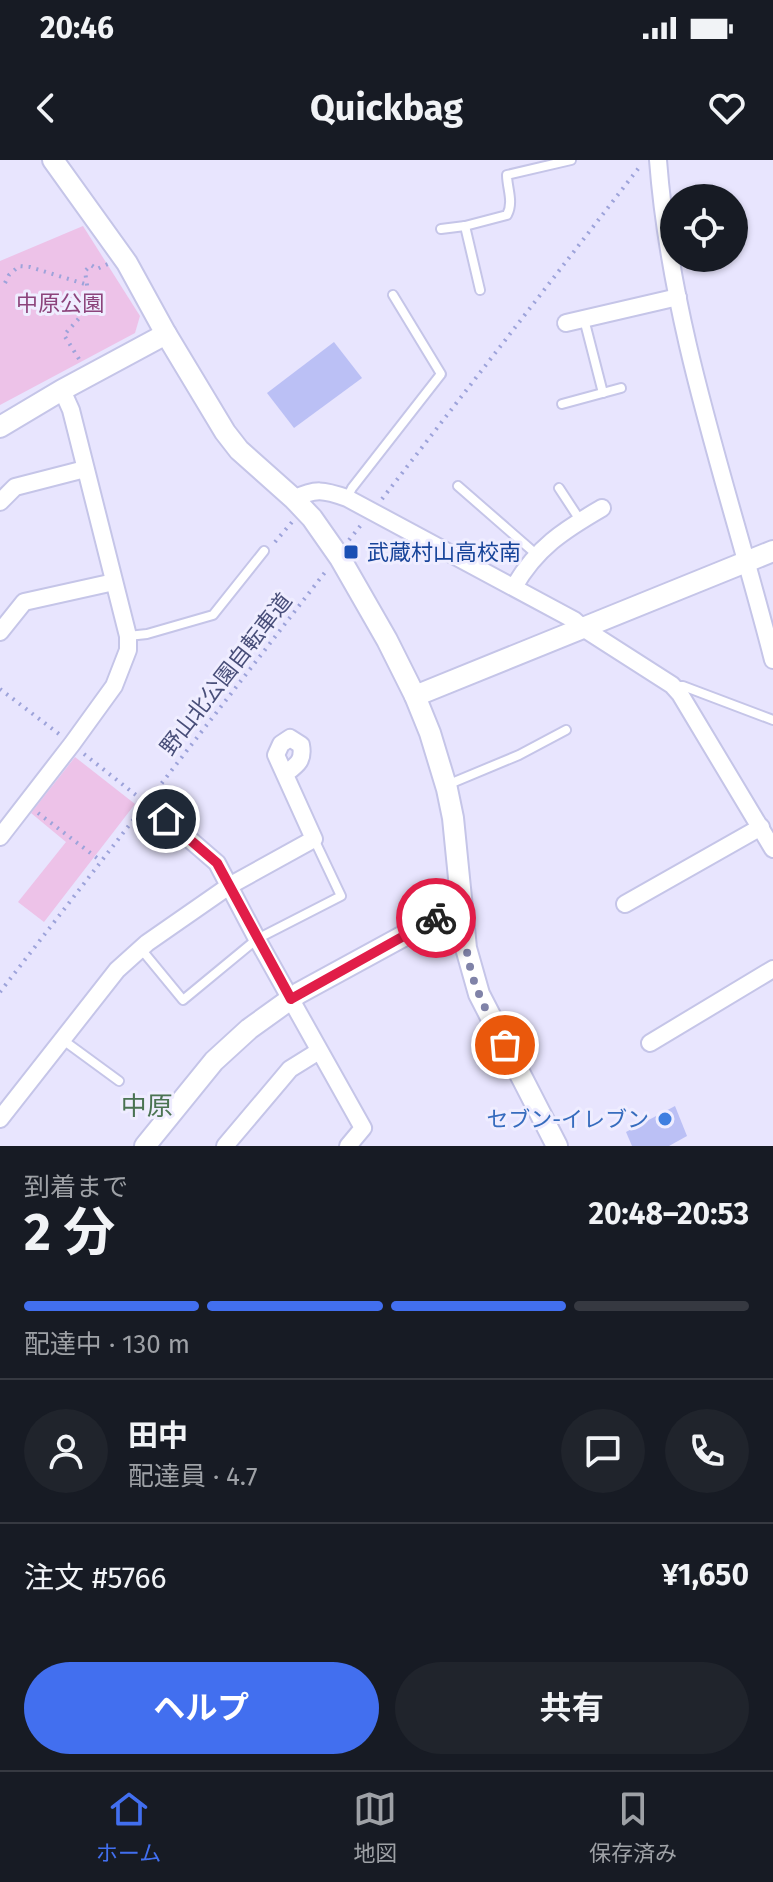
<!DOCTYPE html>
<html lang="ja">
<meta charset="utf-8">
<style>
body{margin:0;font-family:"Fira Sans","Noto Sans JP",sans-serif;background:#20242c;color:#f1f3f6;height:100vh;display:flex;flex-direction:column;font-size:30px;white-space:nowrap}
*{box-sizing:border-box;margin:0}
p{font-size:26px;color:#9ea1a6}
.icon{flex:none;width:44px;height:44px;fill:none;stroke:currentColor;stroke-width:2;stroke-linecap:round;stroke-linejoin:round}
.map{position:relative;height:986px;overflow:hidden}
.side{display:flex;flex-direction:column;background:#171b24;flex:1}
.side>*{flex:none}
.tools{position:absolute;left:660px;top:24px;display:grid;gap:16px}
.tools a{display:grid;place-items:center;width:88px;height:88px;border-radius:50%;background:#171b24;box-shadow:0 2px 6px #0004;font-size:40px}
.pin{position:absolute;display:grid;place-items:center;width:68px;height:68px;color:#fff;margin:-34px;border:4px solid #fff;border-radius:50%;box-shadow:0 2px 8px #0007}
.courier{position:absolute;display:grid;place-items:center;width:80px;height:80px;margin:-40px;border:6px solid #e11d48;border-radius:50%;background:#fff;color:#222;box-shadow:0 2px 10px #0007}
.head em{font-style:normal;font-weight:700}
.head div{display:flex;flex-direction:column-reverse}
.head{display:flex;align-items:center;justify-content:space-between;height:136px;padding:0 24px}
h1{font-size:52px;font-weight:700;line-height:60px}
.bar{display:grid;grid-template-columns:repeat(4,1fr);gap:12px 8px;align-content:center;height:96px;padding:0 24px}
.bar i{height:10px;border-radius:6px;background:#363941}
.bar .active{background:#426fef}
.bar p{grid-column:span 4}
.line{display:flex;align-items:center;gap:20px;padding:0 24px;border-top:2px solid #363941}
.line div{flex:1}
.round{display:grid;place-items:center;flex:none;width:84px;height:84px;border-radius:42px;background:#20242c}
.action{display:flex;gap:16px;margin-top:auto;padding:16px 24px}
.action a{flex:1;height:92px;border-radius:48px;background:#426fef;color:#fff;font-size:32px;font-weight:700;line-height:92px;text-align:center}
.action a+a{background:#20242c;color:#f1f3f6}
.status{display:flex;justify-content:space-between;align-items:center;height:56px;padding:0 40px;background:#171b24;direction:ltr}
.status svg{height:22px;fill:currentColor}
header{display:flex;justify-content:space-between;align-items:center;height:104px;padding:0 24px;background:#171b24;font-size:36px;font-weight:700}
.dock{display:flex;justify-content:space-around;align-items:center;height:112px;border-top:2px solid #363941;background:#171b24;font-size:22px;color:#9ea1a6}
.dock a{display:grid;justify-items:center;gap:4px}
.dock .active{color:#426fef}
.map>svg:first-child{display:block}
</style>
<div class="status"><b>20:46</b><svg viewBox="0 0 49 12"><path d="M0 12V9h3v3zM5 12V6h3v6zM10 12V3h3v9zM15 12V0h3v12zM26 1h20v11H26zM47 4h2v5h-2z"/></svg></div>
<header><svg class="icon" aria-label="back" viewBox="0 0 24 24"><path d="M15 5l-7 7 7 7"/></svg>Quickbag<svg class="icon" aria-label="heart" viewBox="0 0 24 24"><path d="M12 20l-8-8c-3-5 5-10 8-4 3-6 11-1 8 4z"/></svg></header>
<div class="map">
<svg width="773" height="986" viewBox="0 0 773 986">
<rect width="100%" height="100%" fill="#e8e5fe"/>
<g fill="#edc2e8">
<path d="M83,66L140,156L135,173L0,245V101Z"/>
<path d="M75,597L135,644L44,762L18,742L66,682L31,653Z"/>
</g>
<g fill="#bbc0f5">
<path d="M334,182L362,218L294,268L267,233Z"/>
<path d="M675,946L687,976L669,986H632L626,972Z"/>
</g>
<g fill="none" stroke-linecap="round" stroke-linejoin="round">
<defs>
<g id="service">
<path d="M465,66L480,130"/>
<path d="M441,69L465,66L507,55C514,42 507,28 507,15L571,0"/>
<path d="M584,159L603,233"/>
<path d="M562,244L621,228"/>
<path d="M458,326L536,394"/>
<path d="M559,328L580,360"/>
<path d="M347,338L352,328L441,214L393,135"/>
<path d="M128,476L147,474L213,455L264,391"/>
<path d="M676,526H683L773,560"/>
<path d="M447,625L519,595L566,570"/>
<path d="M141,789L183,840L257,779L341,736L314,679"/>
<path d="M63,880L119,921"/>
</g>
<g id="minor">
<path d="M658,0C671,171 731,335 773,500"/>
<path d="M566,163L678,137"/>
<path d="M294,339C315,328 324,330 347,338L574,460L583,468L672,525L680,534L773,689"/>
<path d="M0,342L15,327L85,309"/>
<path d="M514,427C536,388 564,370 602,348"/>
<path d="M0,472L24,442L114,422"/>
<path d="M166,659L217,703L257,779L363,968L348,986"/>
<path d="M0,677L72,584L114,526L128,490V476L71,250L62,230"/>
<path d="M625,744L761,667"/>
<path d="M650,883L773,809"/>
<path d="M0,959L117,810L147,783L229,726L314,679L276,595L281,584L290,578L301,585C304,601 297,605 285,614"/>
<path d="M225,986L290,909L319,891"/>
</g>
<g id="tertiary">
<path d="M53,0L127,103L166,174L225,272L239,290L294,339L312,358L340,398L387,480L415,536L430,573L447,629L453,658L466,788L479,834L557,986"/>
<path d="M0,267L62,230L166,174"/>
<path d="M415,536L773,391"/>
<path d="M145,986L214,901L249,869L299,833L431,761L461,748"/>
</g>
</defs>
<use href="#service" stroke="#c5c5e8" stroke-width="12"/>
<use href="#minor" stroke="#c5c5e8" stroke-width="20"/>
<use href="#tertiary" stroke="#c5c5e8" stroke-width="24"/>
<g stroke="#9da3da" stroke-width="4" stroke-dasharray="2 6" stroke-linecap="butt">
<path d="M5,123L9,115L19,106L30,107L88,125"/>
<path d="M79,199L64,175L90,146L85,111L91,105L97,109L108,104"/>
<path d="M382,339L641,5"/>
<path d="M349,380L361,365"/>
<path d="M275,382L292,362"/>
<path d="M0,529L59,574"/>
<path d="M84,594L146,643"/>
<path d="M38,653L101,701"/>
<path d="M0,832L326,411"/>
</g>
<use href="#service" stroke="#fff" stroke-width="8"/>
<use href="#minor" stroke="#fff" stroke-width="16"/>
<use href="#tertiary" stroke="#fff" stroke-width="20"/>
</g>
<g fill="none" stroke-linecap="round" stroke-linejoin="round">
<path stroke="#8083a8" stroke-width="8" stroke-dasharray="0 14.4" d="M436,758L461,748C465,777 467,807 479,834C486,852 496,868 505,885"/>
<path stroke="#e11d48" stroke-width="10" d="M166,659L217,703L291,839L436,758"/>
</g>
<rect fill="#1a4fb4" stroke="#efedff" stroke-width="3" x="343" y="384" width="16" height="16" rx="4"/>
<circle fill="#3f7fe0" stroke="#efedff" stroke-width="3" cx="665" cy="959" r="8"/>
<g text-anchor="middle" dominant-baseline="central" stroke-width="6" stroke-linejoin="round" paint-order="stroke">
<g font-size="22" fill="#8c447c" stroke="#efedff">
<text x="60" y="143">中原公園</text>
</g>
<g font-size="22" fill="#164399" stroke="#efedff" text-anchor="start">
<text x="367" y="392">武蔵村山高校南</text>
</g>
<g font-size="22" fill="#484e79" stroke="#efedff">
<text transform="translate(226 514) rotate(-52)">野山北公園自転車道</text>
</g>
<g font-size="22" fill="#366cbe" stroke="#efedff" text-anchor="end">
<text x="649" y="959">セブン-イレブン</text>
</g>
<g font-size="26" fill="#4a7352" stroke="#efedff">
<text x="147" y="946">中原</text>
</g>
</g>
</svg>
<div class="tools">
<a><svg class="icon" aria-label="locate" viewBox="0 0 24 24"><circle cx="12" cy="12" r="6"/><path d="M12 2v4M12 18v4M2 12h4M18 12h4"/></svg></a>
</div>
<div class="pin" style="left:505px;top:885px;background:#ea580c"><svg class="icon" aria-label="bag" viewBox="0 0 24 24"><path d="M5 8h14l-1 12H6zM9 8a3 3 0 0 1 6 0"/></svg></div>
<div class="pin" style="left:166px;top:659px;background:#1f2937"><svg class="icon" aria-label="home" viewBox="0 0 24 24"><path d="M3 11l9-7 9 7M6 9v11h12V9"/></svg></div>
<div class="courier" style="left:436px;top:758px"><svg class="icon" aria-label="bike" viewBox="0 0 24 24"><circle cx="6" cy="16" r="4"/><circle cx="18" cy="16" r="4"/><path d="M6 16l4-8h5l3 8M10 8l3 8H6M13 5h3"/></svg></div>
</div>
<section class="side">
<div class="head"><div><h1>2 分</h1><p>到着まで</p></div><em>20:48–20:53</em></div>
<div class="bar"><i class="active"></i><i class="active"></i><i class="active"></i><i></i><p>配達中 · 130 m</p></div>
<div class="line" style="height:144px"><a class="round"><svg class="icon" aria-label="person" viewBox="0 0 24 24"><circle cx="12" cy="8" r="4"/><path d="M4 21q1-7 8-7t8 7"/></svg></a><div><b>田中</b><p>配達員 · 4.7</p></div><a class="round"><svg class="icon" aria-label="chat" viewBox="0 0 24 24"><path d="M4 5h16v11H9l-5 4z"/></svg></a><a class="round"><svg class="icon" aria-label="phone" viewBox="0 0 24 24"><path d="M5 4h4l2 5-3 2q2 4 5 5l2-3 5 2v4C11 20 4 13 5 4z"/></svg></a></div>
<div class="line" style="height:104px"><div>注文 #5766</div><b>¥1,650</b></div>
<div class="action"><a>ヘルプ</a><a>共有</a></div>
</section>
<nav class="dock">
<a class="active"><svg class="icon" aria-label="home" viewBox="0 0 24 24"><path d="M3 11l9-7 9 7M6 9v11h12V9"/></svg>ホーム</a>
<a><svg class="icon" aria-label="map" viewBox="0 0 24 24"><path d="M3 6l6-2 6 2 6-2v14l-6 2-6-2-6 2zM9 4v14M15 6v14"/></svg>地図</a>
<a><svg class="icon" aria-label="saved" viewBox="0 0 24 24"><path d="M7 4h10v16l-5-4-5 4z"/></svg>保存済み</a>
</nav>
